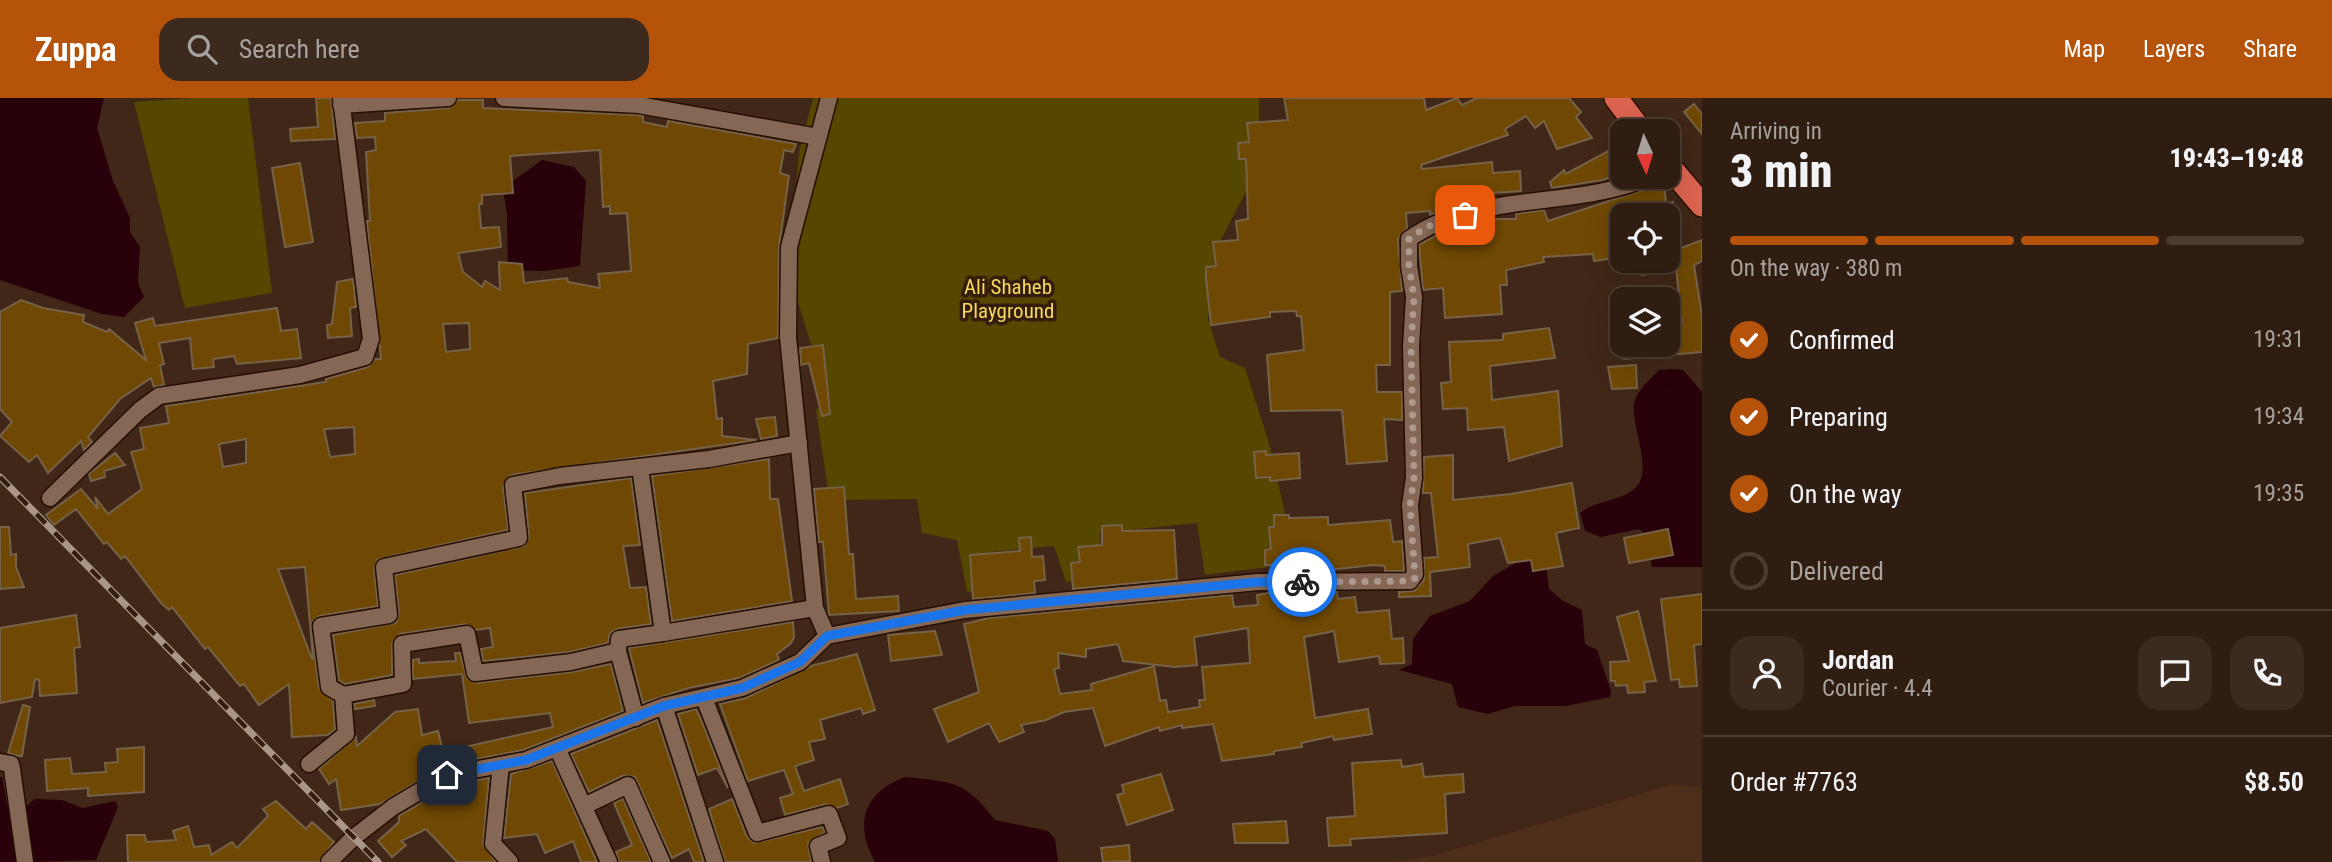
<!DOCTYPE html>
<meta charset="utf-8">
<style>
body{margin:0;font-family:"Roboto Condensed",sans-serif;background:#3c2a1f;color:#f1f3f6;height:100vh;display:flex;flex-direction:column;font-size:26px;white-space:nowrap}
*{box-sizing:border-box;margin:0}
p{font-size:23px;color:#a8a29f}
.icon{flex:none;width:38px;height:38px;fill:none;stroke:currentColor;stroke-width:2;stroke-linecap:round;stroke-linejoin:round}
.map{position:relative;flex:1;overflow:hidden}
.sheet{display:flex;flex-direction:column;background:#301d11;width:630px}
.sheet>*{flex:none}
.needle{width:46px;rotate:176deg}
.controls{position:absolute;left:1610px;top:21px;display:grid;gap:14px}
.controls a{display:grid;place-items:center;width:70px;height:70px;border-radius:14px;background:#301d11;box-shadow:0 7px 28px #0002,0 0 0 2px #4b3b31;font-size:35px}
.pin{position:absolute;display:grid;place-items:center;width:60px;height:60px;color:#fff;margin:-30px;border-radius:14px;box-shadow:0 4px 10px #0006}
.courier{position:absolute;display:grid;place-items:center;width:70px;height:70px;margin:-35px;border:5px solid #1a73e8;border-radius:50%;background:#fff;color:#222;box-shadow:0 2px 9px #0007}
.headline em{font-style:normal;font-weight:800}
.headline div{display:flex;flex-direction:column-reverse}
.headline{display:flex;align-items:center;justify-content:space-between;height:119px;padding:0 28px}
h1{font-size:46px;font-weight:800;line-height:52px}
.bar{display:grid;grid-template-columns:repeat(4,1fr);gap:10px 7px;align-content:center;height:84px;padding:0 28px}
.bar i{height:9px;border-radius:5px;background:#4b3b31}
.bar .active{background:#b45309}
.bar p{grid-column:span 4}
.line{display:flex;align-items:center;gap:18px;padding:0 28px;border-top:2px solid #4b3b31}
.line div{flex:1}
.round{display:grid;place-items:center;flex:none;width:74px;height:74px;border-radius:21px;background:#3c2a1f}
ol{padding:0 28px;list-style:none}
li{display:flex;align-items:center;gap:21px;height:77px}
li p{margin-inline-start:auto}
li .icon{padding:7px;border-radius:50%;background:#b45309;color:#fff;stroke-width:4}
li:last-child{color:#a8a29f}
li i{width:38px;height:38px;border:4px solid #4b3b31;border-radius:50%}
header{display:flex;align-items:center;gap:42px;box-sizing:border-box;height:98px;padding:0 35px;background:#b45309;color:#fff}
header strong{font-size:33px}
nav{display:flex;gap:38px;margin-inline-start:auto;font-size:24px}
.search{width:490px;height:63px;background:#3c2a1f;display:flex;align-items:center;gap:18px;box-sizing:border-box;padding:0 24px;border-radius:21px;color:#a8a29f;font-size:26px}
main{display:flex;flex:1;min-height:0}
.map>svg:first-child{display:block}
</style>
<header>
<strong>Zuppa</strong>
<div class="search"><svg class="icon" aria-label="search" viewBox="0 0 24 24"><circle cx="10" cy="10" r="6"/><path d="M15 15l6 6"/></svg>Search here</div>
<nav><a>Map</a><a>Layers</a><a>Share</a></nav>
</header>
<main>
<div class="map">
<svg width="1702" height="764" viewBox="0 0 1702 764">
<rect width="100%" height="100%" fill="#402717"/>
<path fill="#4d2e19" d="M1670,687L1702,689V764H1391L1436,757Z"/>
<g fill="#554600">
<path d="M192,0H248L272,195L185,210L134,4Z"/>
<path d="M813,0H1259V69L1216,151L1208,221L1220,259L1245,270L1269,345L1287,424L1275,468L1205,477L1197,425L1100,435V481L1066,484L1054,448L989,454L993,493L967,494L957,442L922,435L917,401L845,402L844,390L828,391L816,312L828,301L789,175L799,54Z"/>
</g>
<g fill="#28010b">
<path d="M0,0H104L97,30L113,83L130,120V134L140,149L138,185L144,199L124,219L102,216L0,182Z"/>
<path d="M542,62L574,69L586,83L580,168L544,173L508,172L507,117L503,90Z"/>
<path d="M1675,271L1683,272L1702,294V469H1652L1646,437L1639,431L1601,439L1585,433L1580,415C1596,402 1619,404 1634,391C1655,374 1631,329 1634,307C1635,294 1650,282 1659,272Z"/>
<path d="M1533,455L1545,461L1549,491L1563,503L1582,512L1585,546L1597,552L1611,593L1610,599L1566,608H1515L1488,616L1458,609L1452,586L1399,572L1412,566L1413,541L1430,518L1470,503L1493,478Z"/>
<path d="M0,679H2L18,764H0Z"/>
<path d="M905,679C953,684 964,682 995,722L1048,733L1055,741L1058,764H875C854,726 863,695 905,679Z"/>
<path d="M35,701L62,702L83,710L115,703L118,709L96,762L33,764L24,710Z"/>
</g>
<g fill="#6f4903" stroke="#766248" stroke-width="2" fill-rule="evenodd">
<path d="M316,0H331L335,41L291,43L290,31L318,29Z"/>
<path d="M1284,0H1424L1426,12L1457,0L1462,7L1477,0H1569L1581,14L1576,19L1592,40L1557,51L1544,23L1535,30L1526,18L1505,31L1508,37L1421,67L1422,71L1492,64L1493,75L1520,73L1521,93L1477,96L1478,102L1430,117V113L1406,115L1407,130L1398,141L1402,193L1390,194V267H1376L1377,294H1402V322L1384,321L1387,363L1347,366L1342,312L1271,313L1267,257L1304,252L1301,218H1297L1296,213L1270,214V219L1211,227L1206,180V169L1216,168L1213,144L1238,142L1236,123L1248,121L1246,61H1239L1238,45L1249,44L1247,25L1288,22Z"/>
<path d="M458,2H483V10L638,17L643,18V24L667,29L668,23L796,46L793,54L784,52L780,75L789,78L779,149L778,240L748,246L747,276L713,283L717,321L722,320V338L757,342L511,377L503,388L508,432L378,461L374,470L378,508L319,518L311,525L319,590L333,603L335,631L328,637L292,639L289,586L259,607L244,586L240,588L208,549L205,551L172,509L169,512L161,505L125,458L121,461L107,444L104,446L76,411L54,427L46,417L81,391L98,411L95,399L108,416L142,391L131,354L144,351L140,330L169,325L166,308L326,284V281L368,269L375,261H381L367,123H370L366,54L376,52L375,39L357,40L355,25L385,23V15L449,10ZM600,52L603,109L610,108V116L627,115L631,173L598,176L600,190L568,184L567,180L524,185L522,166L499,164L500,192L485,183L482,189L463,174L458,155L501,149L499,129L481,130L479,106H482V97L513,95L510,58ZM469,225L470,251L446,254L443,226ZM354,329L355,356L330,359L324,331ZM246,341V365L223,369L219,346ZM305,469L313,561H312L278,471Z"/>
<path d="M1694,6L1702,16V36L1684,14Z"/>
<path d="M1614,50L1617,59L1622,57V74L1603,82L1552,90L1550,84L1564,72L1566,76Z"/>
<path d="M300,65L313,144L285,149L272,70Z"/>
<path d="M1664,85L1666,105L1673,104L1674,117H1622V159L1594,163L1593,156L1543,159L1544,164L1506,172L1507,187H1500L1502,216L1445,220L1443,190L1423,192L1419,147L1440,135L1488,121H1516V116L1544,112L1548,123Z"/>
<path d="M1702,142V163L1694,167L1702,218V254L1624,261L1623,247H1668V225L1682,224L1676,170L1642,177L1637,163H1668V155Z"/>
<path d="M353,181L356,209L350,210L352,238L328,240L327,227L332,226L337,184Z"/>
<path d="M21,202L43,210L84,217L83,224L107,234L109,231L146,262L135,225L153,220L155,228L277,210L281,233L297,231L301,260L237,266L234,258L213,261L214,269L193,271L190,240L159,245L164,266L160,267L164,287L154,289L151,280L120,301L88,339L92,344L84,352L81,343L48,375L37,357L29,364L0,338L12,324L0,311V214Z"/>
<path d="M1549,230L1555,260L1490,268L1492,302L1558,293L1562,348L1509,363L1504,329L1468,332L1467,310L1443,311L1441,285L1451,284L1449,244L1503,242V236Z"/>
<path d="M823,247L830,316L822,318L809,265L801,267L800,250Z"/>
<path d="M1636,267L1637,290L1612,291L1608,269Z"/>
<path d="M775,319L777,338L761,341L756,321Z"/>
<path d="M1266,353V357L1299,355L1300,380L1270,383V379L1256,380L1254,354Z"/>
<path d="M115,355L125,367L104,373L105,379L91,383L89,376Z"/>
<path d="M1453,357V402L1511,396L1572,385L1579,430L1556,435L1563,468L1533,473L1531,462L1508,465L1500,440L1468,446L1470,469L1430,474L1431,498L1399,499V494L1414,493L1424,482V460L1438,459L1431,395H1423L1424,359Z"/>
<path d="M769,361L770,401H778L792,503L672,523L652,378Z"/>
<path d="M631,380L640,447L623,448L630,490L646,489L651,526L617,531L610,535L608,545L569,554L483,563L481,551L493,549L490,530L476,532L465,526L400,536L392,546V577L345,586L339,582L333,537L396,525L399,516L395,477L525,448L529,439L525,395Z"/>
<path d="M844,389L849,456H853L856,501L898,498L899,513L829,517L823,444H819L814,391Z"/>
<path d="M1274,417H1289V420L1328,419V427L1390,422L1393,444L1402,443L1404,473H1385V468L1373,467L1320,473H1273V467H1265V452L1271,451L1269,429H1274Z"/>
<path d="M1122,427V433L1174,432L1177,481L1073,491L1071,465L1080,464L1078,449L1102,447V428Z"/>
<path d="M0,429H9L11,457L16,456V469L24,489L0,491Z"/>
<path d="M1668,431L1673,457L1629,465L1624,440Z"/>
<path d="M1031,439L1032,459L1043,458L1045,482L1034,483L1035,495L973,501L970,457L1020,453L1019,440Z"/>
<path d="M1275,494H1337L1338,501L1355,499L1357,515L1389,512L1392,541L1403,540L1404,565L1380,566L1379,558L1339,564L1334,533L1304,539L1315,620L1368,611L1372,636L1334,642L1333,638L1301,645L1302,649L1274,653V656L1222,663L1213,626L1182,630V627L1160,633L1159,629L1105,648L1093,610L1064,614L1046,622L1021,627L1024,634L999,644L989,625L948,644L934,611L979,594L964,526L989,520L1232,497L1234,509L1258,507L1257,497ZM1248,530L1250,565L1202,569L1205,602H1199L1200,609L1168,614L1166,602L1160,603L1154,568L1091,586L1092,592L1060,596L1054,571L1059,570L1058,555L1086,559V551L1118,546L1123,563L1175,569L1197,567L1194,539Z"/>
<path d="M1702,496V546L1694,547L1697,588L1680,589L1679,581L1671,582L1661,501Z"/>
<path d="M1638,513L1656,583L1644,584L1645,594L1628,595L1627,587L1616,588L1615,583H1611L1610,564L1629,563L1617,519Z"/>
<path d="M76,517L80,549L74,550L77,595L40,598L39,582L35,581L32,599L0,605V530Z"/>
<path d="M793,524L794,539L791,545L777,556L779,562L739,580L688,590L643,605L629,550Z"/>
<path d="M935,533L942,557L891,563L888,537Z"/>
<path d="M455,555H460L467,581L476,585L572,574L611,566L623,613L523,652L445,667L380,706L341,712L336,681L329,686L319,671L356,639L357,648L395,614L418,611L422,637L438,633L443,654L553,629L550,615L469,625L462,576L413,581V562L419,561V565L456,563Z"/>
<path d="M857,556L875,612L863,616L861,610L820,622L825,641L809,644L814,662L795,668L804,693L840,681L848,706L837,710L826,706L785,717L780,700L793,696L784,672L748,683L720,606L746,600L811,568Z"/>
<path d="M374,602L375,608L355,611L354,606Z"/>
<path d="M23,607L30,609L22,658H18L8,655Z"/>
<path d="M696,611L702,624L728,690L717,670L698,677L678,616Z"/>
<path d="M657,622L704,764H694L689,751L672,760L635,679L624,677L589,694L571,656Z"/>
<path d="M144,649V694L88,698V690L47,693L45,662L70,660L72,676L106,674L105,665L118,664L117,651Z"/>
<path d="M1401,662L1402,669L1422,666L1424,679L1463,676L1464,694L1445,696L1447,735L1350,741L1351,747L1329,748L1327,720L1355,718L1352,665Z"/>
<path d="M552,663L597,764H581L573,743L545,755L537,736L504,740L511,676Z"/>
<path d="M1161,676L1173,712L1127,727L1117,697L1124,695L1122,687Z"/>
<path d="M489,680L483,746L496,764H457L426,731L401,743L406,747L392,759L378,743L399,724V718L451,687Z"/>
<path d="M623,701L651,764H619L616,754L632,747L614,705Z"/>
<path d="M732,701L747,739L754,745L822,729L825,734L808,745L811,764H725L709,711Z"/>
<path d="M276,703L306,731L312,724L334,744L319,764H128L127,737H145L146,744L176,742L173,733L188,728L194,749L209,747L211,757L232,744L237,750L268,718L263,711Z"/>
<path d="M1286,723L1288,745H1235L1233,726Z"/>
<path d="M1129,747L1130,763L1103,764L1101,750Z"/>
</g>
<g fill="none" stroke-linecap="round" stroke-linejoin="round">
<defs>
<g id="minor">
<path d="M504,0L639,7L818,39"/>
<path d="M341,7L448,0"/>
<path d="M640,369L663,535L815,510"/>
<path d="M50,400L140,312L159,298L300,277L365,259L371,241L341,0"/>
<path d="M827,538L815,510L788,239L789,149L829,0"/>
<path d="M618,553L636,620"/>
<path d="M343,597L403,586L402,546L467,536L475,575L571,564L618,553L619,541L663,535"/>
<path d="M704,600L757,735L829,716L838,740L818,748L822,764"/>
<path d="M664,608L715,764"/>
<path d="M557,650L609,764"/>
<path d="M0,664L11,666L12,671L25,764"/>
<path d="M309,666L346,636L343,597L329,589L321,528L389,517L384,469L519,440L513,387L560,378L709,361L799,345"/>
<path d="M501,667L493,746L510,764"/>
<path d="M584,708L628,687L662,764"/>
<path d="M329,764L353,740L393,709L447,677L526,662L664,608L742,590L800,564L827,538L965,512L1258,484L1410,483L1415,476L1410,407L1414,380L1411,248L1414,199L1409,168V141C1478,92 1574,112 1650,79"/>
</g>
<g id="highway">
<path d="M1616,0L1641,33"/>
<path d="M1668,67L1702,107"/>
</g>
</defs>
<use href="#minor" stroke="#260f02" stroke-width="19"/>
<use href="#highway" stroke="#260f02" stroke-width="26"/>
<use href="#minor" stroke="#846755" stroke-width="16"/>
<use href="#highway" stroke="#da6450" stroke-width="23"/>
<defs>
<path id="rail" d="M0,379L378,764"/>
</defs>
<use href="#rail" stroke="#aa9689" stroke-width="7"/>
<use href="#rail" stroke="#351d0d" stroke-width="4.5" stroke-dasharray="13" stroke-linecap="butt"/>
</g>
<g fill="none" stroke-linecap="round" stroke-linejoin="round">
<path stroke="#ad998d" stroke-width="7" stroke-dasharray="0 12.6" d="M1302,484L1410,483L1415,480L1410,407L1414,380L1411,248L1414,199L1409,168V141L1426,129L1465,117"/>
<path stroke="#1a73e8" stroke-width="9" d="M447,677L526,662L664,608L742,590L800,564L827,538L965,512L1258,484H1302"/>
</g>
<g text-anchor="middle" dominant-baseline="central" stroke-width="7" stroke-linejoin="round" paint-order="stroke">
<g font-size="21" fill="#f5d85d" stroke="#351d0d">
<text x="1008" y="189">Ali Shaheb<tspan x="1008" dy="24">Playground</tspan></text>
</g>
</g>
</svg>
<div class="controls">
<a><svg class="needle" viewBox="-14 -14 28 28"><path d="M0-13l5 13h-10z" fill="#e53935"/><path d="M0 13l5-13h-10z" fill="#a8a29f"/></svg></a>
<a><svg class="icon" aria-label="locate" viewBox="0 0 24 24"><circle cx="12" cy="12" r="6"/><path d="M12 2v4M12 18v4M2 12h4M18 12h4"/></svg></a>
<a><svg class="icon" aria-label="layers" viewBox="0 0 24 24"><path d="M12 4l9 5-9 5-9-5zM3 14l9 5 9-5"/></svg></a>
</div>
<div class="pin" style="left:1465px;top:117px;background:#ea580c"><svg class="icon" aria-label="bag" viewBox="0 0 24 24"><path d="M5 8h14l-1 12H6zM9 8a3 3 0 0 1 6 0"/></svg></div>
<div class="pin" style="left:447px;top:677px;background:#1f2937"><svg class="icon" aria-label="home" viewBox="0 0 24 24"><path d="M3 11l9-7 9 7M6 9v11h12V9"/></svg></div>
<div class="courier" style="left:1302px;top:484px"><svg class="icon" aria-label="bike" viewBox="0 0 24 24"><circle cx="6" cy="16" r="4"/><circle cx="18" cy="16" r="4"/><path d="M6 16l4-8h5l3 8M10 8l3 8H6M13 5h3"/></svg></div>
</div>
<section class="sheet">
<div class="headline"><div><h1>3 min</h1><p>Arriving in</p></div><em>19:43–19:48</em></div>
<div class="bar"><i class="active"></i><i class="active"></i><i class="active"></i><i></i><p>On the way · 380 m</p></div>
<ol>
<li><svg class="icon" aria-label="check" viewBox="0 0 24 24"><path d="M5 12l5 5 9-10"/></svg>Confirmed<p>19:31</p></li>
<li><svg class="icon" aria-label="check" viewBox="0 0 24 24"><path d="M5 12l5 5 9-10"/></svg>Preparing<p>19:34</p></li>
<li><svg class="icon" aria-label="check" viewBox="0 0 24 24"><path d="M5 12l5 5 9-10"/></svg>On the way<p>19:35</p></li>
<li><i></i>Delivered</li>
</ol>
<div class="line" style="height:126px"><a class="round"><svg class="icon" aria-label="person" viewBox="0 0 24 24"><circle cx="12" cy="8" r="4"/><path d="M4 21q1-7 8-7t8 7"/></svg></a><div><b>Jordan</b><p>Courier · 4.4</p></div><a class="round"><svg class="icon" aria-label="chat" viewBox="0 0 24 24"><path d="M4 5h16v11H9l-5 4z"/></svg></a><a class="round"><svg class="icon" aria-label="phone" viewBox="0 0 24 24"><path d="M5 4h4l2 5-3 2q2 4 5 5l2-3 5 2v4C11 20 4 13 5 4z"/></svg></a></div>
<div class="line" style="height:91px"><div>Order #7763</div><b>$8.50</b></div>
</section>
</main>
